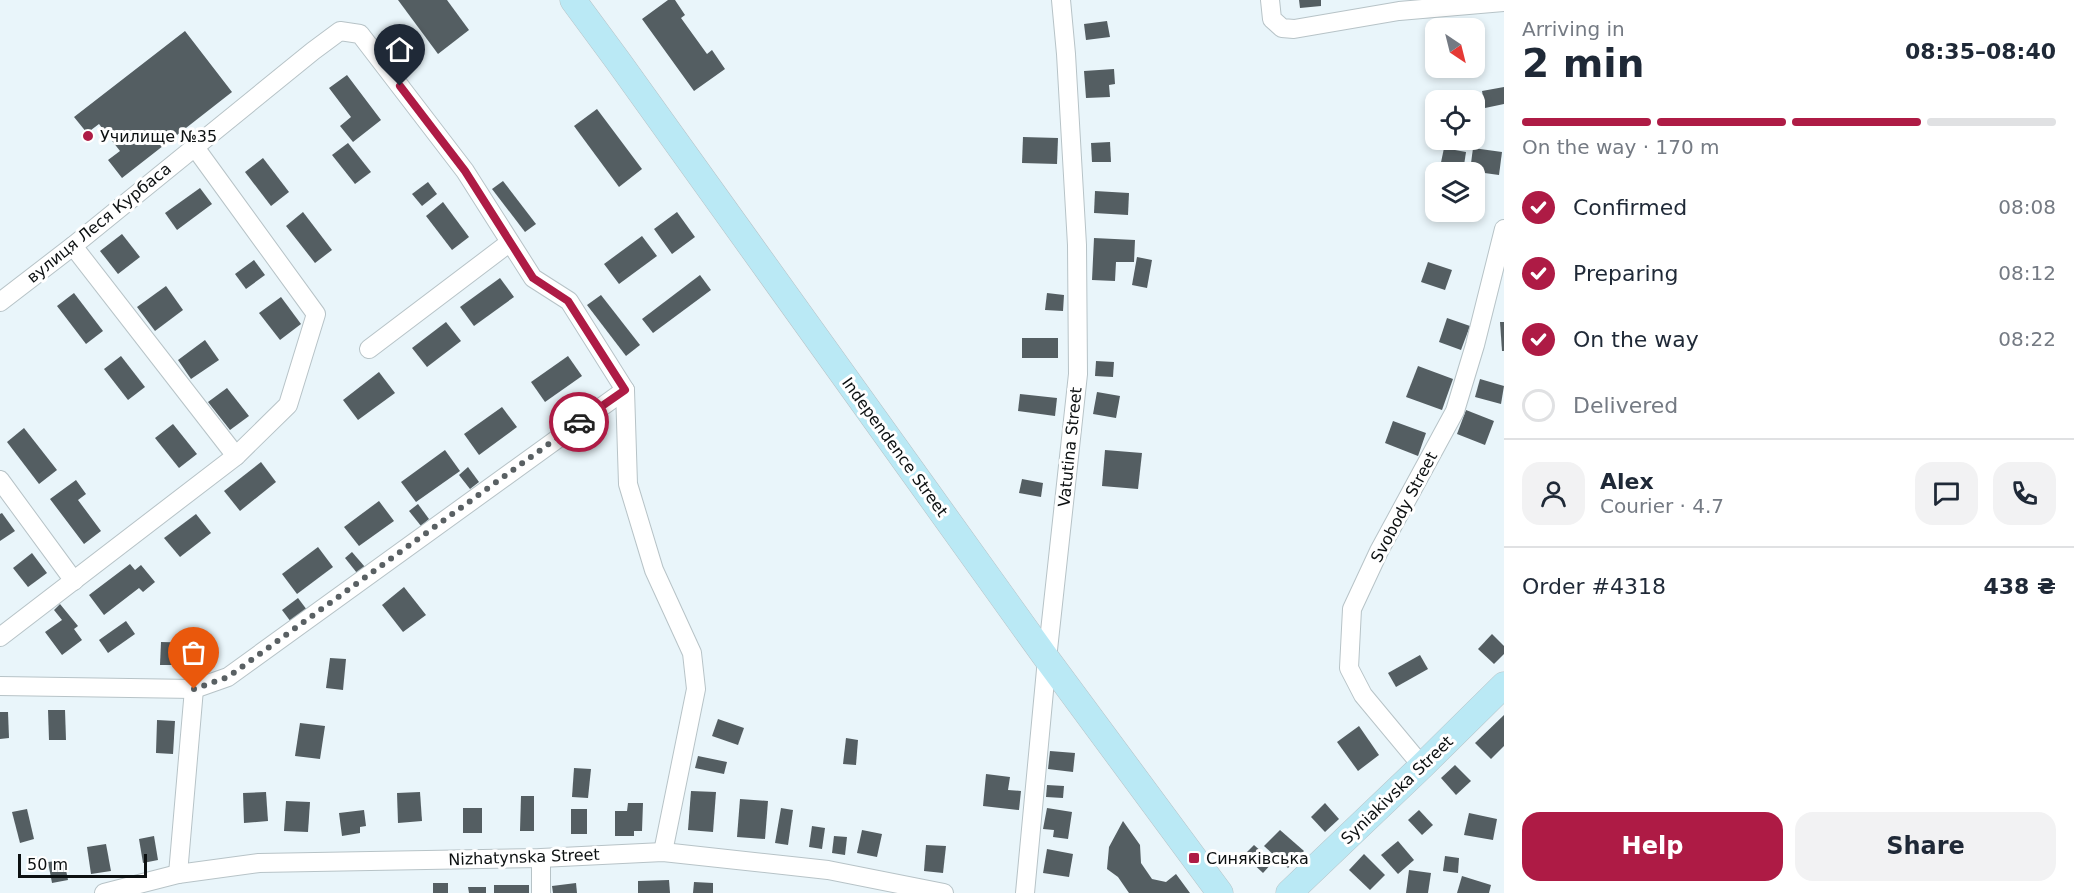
<!DOCTYPE html>
<meta charset="utf-8">
<style>
body{margin:0;font-family:"DejaVu Sans",sans-serif;background:#f2f2f3;color:#1f2937;height:100vh;display:flex;flex-direction:column;font-size:22px;white-space:nowrap}
*{box-sizing:border-box;margin:0}
p{font-size:20px;color:#747a83}
.icon{flex:none;width:33px;height:33px;fill:none;stroke:currentColor;stroke-width:2;stroke-linecap:round;stroke-linejoin:round}
.map{position:relative;flex:1;overflow:hidden}
.drawer{display:flex;flex-direction:column;background:#fff;width:570px}
.drawer>*{flex:none}
.needle{width:39px;rotate:145deg}
.controls{position:absolute;left:1425px;top:18px;display:grid;gap:12px}
.controls a{display:grid;place-items:center;width:60px;height:60px;border-radius:12px;background:#fff;box-shadow:0 3px 9px #0003;font-size:30px}
.scale{position:absolute;left:18px;bottom:15px;width:129px;box-sizing:border-box;padding-left:6px;border:3px solid #0c1011;border-top:0;font-size:16px;line-height:21px;white-space:nowrap;color:#0c1011;-webkit-text-stroke:4px #fff;paint-order:stroke}
.pin{position:absolute;display:grid;place-items:center;width:51px;height:51px;color:#fff;margin:-62px -26px;border-radius:50% 50% 50% 0;rotate:-45deg;box-shadow:0 0 6px #0007}
.pin .icon{rotate:45deg}
.courier{position:absolute;display:grid;place-items:center;width:60px;height:60px;margin:-30px;border:4px solid #ae1b45;border-radius:50%;background:#fff;color:#222;box-shadow:0 2px 8px #0007}
.head em{font-style:normal;font-weight:600}
.head div{display:flex;flex-direction:column-reverse}
.head{display:flex;align-items:center;justify-content:space-between;height:102px;padding:0 18px}
h1{font-size:39px;font-weight:600;line-height:45px}
.bar{display:grid;grid-template-columns:repeat(4,1fr);gap:9px 6px;align-content:center;height:72px;padding:0 18px}
.bar i{height:8px;border-radius:4px;background:#e0e1e3}
.bar .selected{background:#ae1b45}
.bar p{grid-column:span 4}
.line{display:flex;align-items:center;gap:15px;padding:0 18px;border-top:2px solid #e0e1e3}
.line div{flex:1}
.round{display:grid;place-items:center;flex:none;width:63px;height:63px;border-radius:18px;background:#f2f2f3}
ol{padding:0 18px;list-style:none}
li{display:flex;align-items:center;gap:18px;height:66px}
li p{margin-inline-start:auto}
li .icon{padding:6px;border-radius:50%;background:#ae1b45;color:#fff;stroke-width:4}
li:last-child{color:#747a83}
li i{width:33px;height:33px;border:3px solid #e0e1e3;border-radius:50%}
.action{display:flex;gap:12px;margin-top:auto;padding:12px 18px}
.action a{flex:1;height:69px;border-radius:18px;background:#ae1b45;color:#fff;font-size:24px;font-weight:600;line-height:69px;text-align:center}
.action a+a{background:#f2f2f3;color:#1f2937}
main{display:flex;flex:1;min-height:0}
.map>svg:first-child{display:block}
</style>
<main>
<div class="map">
<svg width="1504" height="893" viewBox="0 0 1504 893">
<rect width="100%" height="100%" fill="#e9f5fa"/>
<g fill="#545e62">
<path d="M398,0H447L469,30L438,54Z"/>
<path d="M668,0H675L685,15L681,18L707,54L712,50L725,69L694,91L642,19Z"/>
<path d="M1299,0H1321V6L1300,8Z"/>
<path d="M1107,21L1110,37L1086,40L1084,24Z"/>
<path d="M185,31L232,92L122,178L108,160L120,151L99,124L87,133L74,117Z"/>
<path d="M1114,69L1115,84L1109,85L1110,97L1086,98L1084,71Z"/>
<path d="M347,75L381,120L353,142L340,126L351,117L329,88Z"/>
<path d="M1504,87V104L1485,108L1482,91Z"/>
<path d="M597,109L642,169L619,187L574,126Z"/>
<path d="M1023,137L1058,138L1057,164L1022,163Z"/>
<path d="M1110,142L1111,162H1092L1091,143Z"/>
<path d="M348,143L371,172L355,184L332,155Z"/>
<path d="M1444,148L1466,152L1463,172H1439Z"/>
<path d="M1473,148L1502,152L1499,175L1470,171Z"/>
<path d="M263,158L289,192L271,206L245,172Z"/>
<path d="M503,181L536,224L525,232L492,189Z"/>
<path d="M428,182L437,194L422,206L412,194Z"/>
<path d="M200,188L212,204L177,230L165,213Z"/>
<path d="M1095,191L1129,193L1128,215L1094,213Z"/>
<path d="M443,202L469,237L452,250L426,216Z"/>
<path d="M303,212L332,250L315,263L286,226Z"/>
<path d="M677,212L695,237L672,254L654,229Z"/>
<path d="M122,234L140,257L118,274L100,251Z"/>
<path d="M642,236L657,256L619,284L604,264Z"/>
<path d="M1094,238L1135,240L1134,262H1116L1115,281L1092,280Z"/>
<path d="M1137,257L1152,260L1147,288L1132,285Z"/>
<path d="M254,260L265,275L246,289L235,274Z"/>
<path d="M1428,262L1452,270L1445,290L1421,282Z"/>
<path d="M700,275L711,290L653,333L642,319Z"/>
<path d="M500,278L514,297L474,326L460,307Z"/>
<path d="M166,286L183,310L155,331L137,307Z"/>
<path d="M74,293L103,331L86,344L57,306Z"/>
<path d="M1047,293L1064,295L1063,311L1045,310Z"/>
<path d="M601,295L640,345L626,356L587,305Z"/>
<path d="M281,297L301,324L280,340L259,313Z"/>
<path d="M1447,318L1470,326L1461,350L1439,342Z"/>
<path d="M446,322L461,341L427,367L412,348Z"/>
<path d="M1500,322H1504V351H1502Z"/>
<rect x="1022" y="338" width="36" height="20"/>
<path d="M205,340L219,360L191,379L178,360Z"/>
<path d="M121,356L145,387L128,400L104,369Z"/>
<path d="M568,356L582,376L545,402L531,382Z"/>
<path d="M1096,361L1114,362L1113,377L1095,376Z"/>
<path d="M1418,366L1453,379L1442,410L1406,397Z"/>
<path d="M379,372L395,393L358,420L343,400Z"/>
<path d="M1480,379L1504,386L1501,404L1475,397Z"/>
<path d="M227,388L249,416L230,430L208,402Z"/>
<path d="M1097,392L1120,396L1116,418L1093,414Z"/>
<path d="M1020,394L1057,398L1055,416L1018,411Z"/>
<path d="M502,407L517,427L479,455L464,434Z"/>
<path d="M1466,410L1494,421L1485,445L1457,434Z"/>
<path d="M1393,421L1426,433L1418,456L1385,443Z"/>
<path d="M173,424L197,454L179,468L155,438Z"/>
<path d="M24,428L57,470L39,484L7,442Z"/>
<path d="M445,450L460,471L416,502L401,482Z"/>
<path d="M1105,450L1142,453L1138,489L1102,486Z"/>
<path d="M261,462L276,482L240,511L224,491Z"/>
<path d="M468,467L479,482L470,489L459,475Z"/>
<path d="M1022,479L1043,483L1041,497L1019,493Z"/>
<path d="M76,480L86,494L78,500L101,531L84,544L50,499Z"/>
<path d="M379,501L394,521L359,546L344,527Z"/>
<path d="M418,504L429,519L421,526L409,511Z"/>
<path d="M2,513L15,531L0,541V514Z"/>
<path d="M196,514L211,533L180,557L164,538Z"/>
<path d="M318,547L333,567L297,594L282,574Z"/>
<path d="M352,552L365,567L357,573L345,558Z"/>
<path d="M32,553L47,573L28,587L13,568Z"/>
<path d="M130,564L135,570L141,565L155,582L143,592L139,588L104,615L89,595Z"/>
<path d="M404,587L426,615L403,632L382,605Z"/>
<path d="M298,598L307,610L291,622L282,610Z"/>
<path d="M60,604L78,626L74,629L82,640L62,655L45,632L62,620L54,610Z"/>
<path d="M126,621L135,634L108,653L99,640Z"/>
<path d="M1492,634L1504,646V654L1494,664L1478,649Z"/>
<path d="M161,642L200,643V665H160Z"/>
<path d="M1420,655L1428,669L1396,687L1388,673Z"/>
<path d="M330,658L346,659L343,690L326,688Z"/>
<path d="M48,710H65L66,740H49Z"/>
<path d="M0,712H8L9,738L0,739Z"/>
<path d="M1504,715V746L1491,759L1475,743Z"/>
<path d="M718,719L744,728L738,745L712,736Z"/>
<path d="M157,720L175,721L173,754L156,753Z"/>
<path d="M300,723L325,726L320,759L295,756Z"/>
<path d="M1359,726L1379,755L1358,771L1337,742Z"/>
<path d="M846,738L858,740L856,765L843,764Z"/>
<path d="M1050,751L1075,753L1073,772L1048,769Z"/>
<path d="M698,756L727,762L724,774L695,768Z"/>
<path d="M1455,765L1471,781L1456,795L1441,778Z"/>
<path d="M574,768L591,769L588,798L572,797Z"/>
<path d="M986,774L1010,777L1008,790L1021,791L1019,810L983,806Z"/>
<path d="M1047,785L1064,786L1063,798L1046,797Z"/>
<path d="M691,791L716,792L713,832L688,830Z"/>
<path d="M266,792L268,821L244,823L243,793Z"/>
<path d="M420,792L422,821L398,823L397,793Z"/>
<path d="M521,796H534V831H520Z"/>
<path d="M740,799L768,801L765,839L737,837Z"/>
<path d="M286,801L310,802L308,832L284,831Z"/>
<path d="M628,803H643L642,831H634V836H615V811H627Z"/>
<path d="M1325,803L1339,819L1325,832L1311,817Z"/>
<rect x="463" y="808" width="19" height="25"/>
<path d="M781,808L793,810L788,845L775,843Z"/>
<path d="M1047,808L1072,812L1068,839L1053,837L1054,830L1043,829Z"/>
<path d="M27,809L34,839L20,843L12,812Z"/>
<rect x="571" y="809" width="16" height="25"/>
<path d="M364,810L366,826L360,827V833L342,836L339,813Z"/>
<path d="M1419,810L1433,825L1422,835L1408,820Z"/>
<path d="M1469,813L1497,819L1493,840L1464,835Z"/>
<path d="M1123,821L1140,845L1141,863L1152,879L1166,882L1176,874L1190,893H1129L1118,877L1107,869L1109,847Z"/>
<path d="M812,826L825,828L822,849L809,847Z"/>
<path d="M862,830L882,834L877,857L857,853Z"/>
<path d="M1280,830L1304,851L1288,868L1264,846Z"/>
<path d="M154,836L158,860L143,863L139,839Z"/>
<path d="M834,836L847,837L845,855L832,853Z"/>
<path d="M1398,841L1414,860L1398,874L1381,855Z"/>
<path d="M106,844L111,871L91,874L87,847Z"/>
<path d="M926,845L946,846L943,873L924,871Z"/>
<path d="M1254,845L1273,862L1263,873L1244,855Z"/>
<path d="M1047,849L1073,854L1069,877L1043,873Z"/>
<path d="M1364,854L1385,875L1370,890L1349,870Z"/>
<path d="M1445,856L1459,858L1458,873L1443,871Z"/>
<path d="M64,860L68,880L52,883L48,862Z"/>
<path d="M1409,870L1431,873L1428,893H1406Z"/>
<path d="M1462,876L1491,885L1489,893H1457Z"/>
<path d="M669,880L670,893H638V881Z"/>
<path d="M694,882L713,883V893H693Z"/>
<rect x="433" y="883" width="15" height="10"/>
<path d="M576,883L577,893H553L552,886Z"/>
<rect x="494" y="885" width="35" height="8"/>
<path d="M468,887H486V893H469Z"/>
</g>
<g fill="none" stroke-linecap="round" stroke-linejoin="round">
<defs>
<g id="street">
<path d="M1270,0L1272,19L1282,28L1294,29L1399,11L1504,2"/>
<path d="M73,246L236,456"/>
<path d="M0,302L73,246L313,51L340,31L360,34L465,171L533,278L569,301L625,390"/>
<path d="M369,349L509,243"/>
<path d="M625,390L628,484L654,570L692,653L696,689L663,852"/>
<path d="M0,480L74,581"/>
<path d="M0,637L236,456L288,405L316,314L194,146"/>
<path d="M0,686L194,689L228,677L625,390"/>
<path d="M1422,766L1363,695L1349,668L1352,609L1379,551L1455,411L1475,345L1504,229"/>
<path d="M178,874L194,689"/>
<path d="M104,893L178,874L259,863L541,858L663,852L828,870L944,893"/>
<path d="M541,893V858"/>
<path d="M1025,893L1047,659L1078,374L1077,245L1066,54L1061,0"/>
</g>
<g id="secondary">
<path d="M573,0L618,61L1047,659L1220,893"/>
<path d="M1289,893L1422,766L1504,685"/>
</g>
</defs>
<use href="#street" stroke="#b7c3c7" stroke-width="20"/>
<use href="#secondary" stroke="#b7c3c7" stroke-width="27"/>
<use href="#street" stroke="#fff" stroke-width="18"/>
<use href="#secondary" stroke="#bae9f5" stroke-width="26"/>
</g>
<g fill="none" stroke-linecap="round" stroke-linejoin="round">
<path stroke="#596063" stroke-width="6" stroke-dasharray="0 10.8" d="M194,689L228,677L579,422"/>
<path stroke="#ae1b45" stroke-width="8" d="M400,86L465,171L533,278L568,301L625,390L579,422"/>
</g>
<g fill="#ae1b45" stroke="#fff" stroke-width="2">
<circle cx="88" cy="136" r="6"/>
<rect x="1188" y="852" width="12" height="12" rx="3"/>
</g>
<g text-anchor="middle" dominant-baseline="central" stroke-width="6" stroke-linejoin="round" paint-order="stroke">
<g font-size="16" fill="#0c1011" stroke="#fff" text-anchor="start">
<text x="100" y="136">Училище №35</text>
<text x="1206" y="858">Синяківська</text>
</g>
<g font-size="16" fill="#0c1011" stroke="#fff">
<text transform="translate(99 223) rotate(-39)">вулиця Леся Курбаса</text>
<text transform="translate(895 447) rotate(54)">Independence Street</text>
<text transform="translate(1070 447) rotate(-84)">Vatutina Street</text>
<text transform="translate(1404 507) rotate(-62)">Svobody Street</text>
<text transform="translate(1397 790) rotate(-44)">Syniakivska Street</text>
<text transform="translate(524 857) rotate(-2)">Nizhatynska Street</text>
</g>
</g>
</svg>
<div class="controls">
<a><svg class="needle" viewBox="-14 -14 28 28"><path d="M0-13l5 13h-10z" fill="#e53935"/><path d="M0 13l5-13h-10z" fill="#747a83"/></svg></a>
<a><svg class="icon" aria-label="locate" viewBox="0 0 24 24"><circle cx="12" cy="12" r="6"/><path d="M12 2v4M12 18v4M2 12h4M18 12h4"/></svg></a>
<a><svg class="icon" aria-label="layers" viewBox="0 0 24 24"><path d="M12 4l9 5-9 5-9-5zM3 14l9 5 9-5"/></svg></a>
</div>
<div class="scale">50 m</div>
<div class="pin" style="left:194px;top:689px;background:#ea580c"><svg class="icon" aria-label="bag" viewBox="0 0 24 24"><path d="M5 8h14l-1 12H6zM9 8a3 3 0 0 1 6 0"/></svg></div>
<div class="pin" style="left:400px;top:86px;background:#1f2937"><svg class="icon" aria-label="home" viewBox="0 0 24 24"><path d="M3 11l9-7 9 7M6 9v11h12V9"/></svg></div>
<div class="courier" style="left:579px;top:422px"><svg class="icon" aria-label="car" viewBox="0 0 24 24"><path d="M5 17H2v-5l4-1 3-4h7l3 4 3 1v5h-3M9 17h6M6 11h13"/><circle cx="7" cy="17" r="2"/><circle cx="17" cy="17" r="2"/></svg></div>
</div>
<section class="drawer">
<div class="head"><div><h1>2 min</h1><p>Arriving in</p></div><em>08:35–08:40</em></div>
<div class="bar"><i class="selected"></i><i class="selected"></i><i class="selected"></i><i></i><p>On the way · 170 m</p></div>
<ol>
<li><svg class="icon" aria-label="check" viewBox="0 0 24 24"><path d="M5 12l5 5 9-10"/></svg>Confirmed<p>08:08</p></li>
<li><svg class="icon" aria-label="check" viewBox="0 0 24 24"><path d="M5 12l5 5 9-10"/></svg>Preparing<p>08:12</p></li>
<li><svg class="icon" aria-label="check" viewBox="0 0 24 24"><path d="M5 12l5 5 9-10"/></svg>On the way<p>08:22</p></li>
<li><i></i>Delivered</li>
</ol>
<div class="line" style="height:108px"><a class="round"><svg class="icon" aria-label="person" viewBox="0 0 24 24"><circle cx="12" cy="8" r="4"/><path d="M4 21q1-7 8-7t8 7"/></svg></a><div><b>Alex</b><p>Courier · 4.7</p></div><a class="round"><svg class="icon" aria-label="chat" viewBox="0 0 24 24"><path d="M4 5h16v11H9l-5 4z"/></svg></a><a class="round"><svg class="icon" aria-label="phone" viewBox="0 0 24 24"><path d="M5 4h4l2 5-3 2q2 4 5 5l2-3 5 2v4C11 20 4 13 5 4z"/></svg></a></div>
<div class="line" style="height:78px"><div>Order #4318</div><b>438 ₴</b></div>
<div class="action"><a>Help</a><a>Share</a></div>
</section>
</main>
